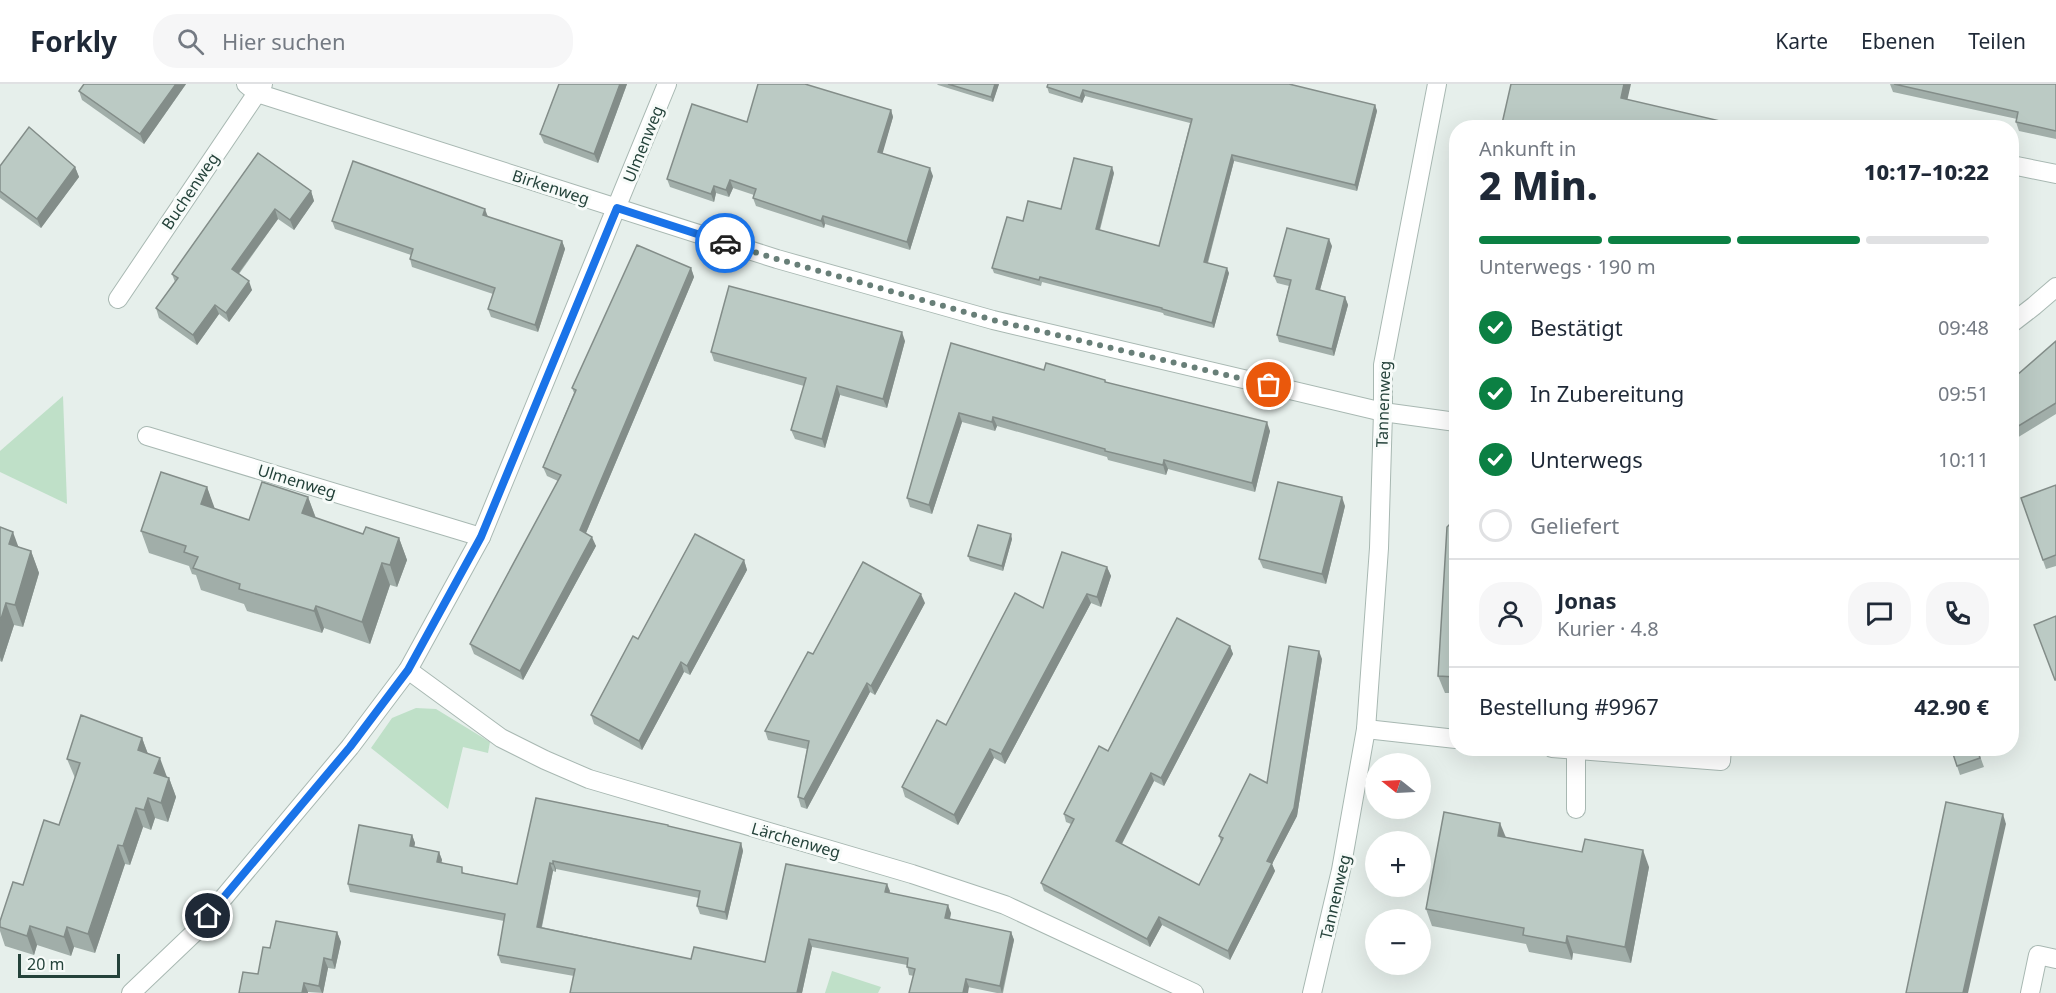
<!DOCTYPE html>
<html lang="de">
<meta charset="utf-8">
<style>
body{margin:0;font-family:"Noto Sans",sans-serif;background:#f6f6f7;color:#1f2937;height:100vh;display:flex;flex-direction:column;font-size:22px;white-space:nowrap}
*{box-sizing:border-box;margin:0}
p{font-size:20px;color:#747a83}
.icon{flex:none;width:33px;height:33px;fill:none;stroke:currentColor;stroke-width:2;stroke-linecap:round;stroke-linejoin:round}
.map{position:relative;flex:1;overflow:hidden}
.panel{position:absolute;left:1449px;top:36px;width:570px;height:636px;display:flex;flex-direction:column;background:#fff;border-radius:24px;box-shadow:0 6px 24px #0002}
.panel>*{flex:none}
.needle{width:39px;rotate:288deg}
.controls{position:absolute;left:1365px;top:669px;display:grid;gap:12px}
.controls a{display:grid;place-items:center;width:66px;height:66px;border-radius:50%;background:#fff;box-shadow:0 6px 24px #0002;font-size:30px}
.scale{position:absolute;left:18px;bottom:15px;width:102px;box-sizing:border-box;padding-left:6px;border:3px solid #24423a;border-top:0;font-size:16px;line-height:21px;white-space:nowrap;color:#24423a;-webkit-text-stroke:4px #f7fbf9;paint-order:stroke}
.pin{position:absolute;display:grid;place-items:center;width:51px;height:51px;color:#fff;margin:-26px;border:3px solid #fff;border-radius:50%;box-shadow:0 2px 6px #0007}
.courier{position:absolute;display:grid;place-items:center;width:60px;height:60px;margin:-30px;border:4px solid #1a73e8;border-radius:50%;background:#fff;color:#222;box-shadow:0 2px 8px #0007}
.summary em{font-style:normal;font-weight:800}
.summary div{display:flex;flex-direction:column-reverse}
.summary{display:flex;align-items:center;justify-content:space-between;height:102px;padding:0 30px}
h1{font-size:39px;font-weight:800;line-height:45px}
.bar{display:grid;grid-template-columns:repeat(4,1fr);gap:9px 6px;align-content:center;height:72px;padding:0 30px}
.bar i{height:8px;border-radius:4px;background:#e0e1e3}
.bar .on{background:#0b8043}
.bar p{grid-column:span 4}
.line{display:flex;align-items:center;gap:15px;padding:0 30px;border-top:2px solid #e0e1e3}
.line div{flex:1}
.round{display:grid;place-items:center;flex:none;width:63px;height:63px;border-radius:24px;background:#f6f6f7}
ol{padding:0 30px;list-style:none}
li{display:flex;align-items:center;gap:18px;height:66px}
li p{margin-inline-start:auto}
li .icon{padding:6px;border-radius:50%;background:#0b8043;color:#fff;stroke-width:4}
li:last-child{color:#747a83}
li i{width:33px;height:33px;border:3px solid #e0e1e3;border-radius:50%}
header{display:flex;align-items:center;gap:36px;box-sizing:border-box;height:84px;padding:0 30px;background:#fff;border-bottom:2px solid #e0e1e3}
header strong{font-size:28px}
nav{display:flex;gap:33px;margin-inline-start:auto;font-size:21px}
.search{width:420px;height:54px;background:#f6f6f7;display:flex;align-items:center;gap:15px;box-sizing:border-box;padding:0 21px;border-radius:24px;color:#747a83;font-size:22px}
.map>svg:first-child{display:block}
</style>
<header>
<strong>Forkly</strong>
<div class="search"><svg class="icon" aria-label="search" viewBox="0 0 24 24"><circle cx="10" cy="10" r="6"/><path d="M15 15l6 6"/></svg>Hier suchen</div>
<nav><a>Karte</a><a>Ebenen</a><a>Teilen</a></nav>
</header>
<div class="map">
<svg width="2056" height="909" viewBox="0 0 2056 909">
<rect width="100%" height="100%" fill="#e6efeb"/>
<g fill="#bfe0c8">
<path d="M63,312L67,420L0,388V367Z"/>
<path d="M416,624L436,625L490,658L488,669L463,663L448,725L371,664L392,634Z"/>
<path d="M832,887L881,903L878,909H825Z"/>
</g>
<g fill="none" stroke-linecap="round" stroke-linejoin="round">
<defs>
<g id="minor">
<path d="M246,0L257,9L777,175L993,236L1383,328L1456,338"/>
<path d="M2012,81L2056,90"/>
<path d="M118,215L263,0"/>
<path d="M2012,239L2034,222L2056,203"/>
<path d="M147,352L481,453"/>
<path d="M408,586L501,654L545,676L589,695L912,790L1005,821L1194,909"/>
<path d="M1366,645L1456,655"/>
<path d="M1552,664L1721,677L1722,664"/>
<path d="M1576,667V725"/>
<path d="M131,909L194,849L350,663L408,586L481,453L667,0"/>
<path d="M1312,909L1341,786L1366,645L1379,464L1383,328V281L1437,0"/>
<path d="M2030,909L2038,871L2056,875"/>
</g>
</defs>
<use href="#minor" stroke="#a8b8b2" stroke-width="20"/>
<use href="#minor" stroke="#fff" stroke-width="18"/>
</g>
<g fill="#a1aea9">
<path d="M186,0L144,60L82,16L79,7Z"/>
<path d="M559,0H627L598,79L544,59L540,50Z"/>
<path d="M937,0H999L993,18L938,1Z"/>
<path d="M1890,0H2056V55L2019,47L2016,38L2017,35L1893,8Z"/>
<path d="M1047,3L1375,21L1377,27L1357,107L1234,77L1208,179L1229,189L1214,244L1164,231L1163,229L1042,198L1041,202L994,189L992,184L1023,137L1061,125L1114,89L1100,146L1159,162L1190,39L1085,12L1082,19L1049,9Z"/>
<path d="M891,26L893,33L882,69L933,92L910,166L825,140L824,144L756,122L753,114L754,111L733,104L729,113L716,109L714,118L670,103L667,95L747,38Z"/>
<path d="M258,69L311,107L314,117L294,146L278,135L239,190L252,206L229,238L219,230L197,261L159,234L156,224L175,198L172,190Z"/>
<path d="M0,82L75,83L79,93L41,144L0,114Z"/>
<path d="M488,133L562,157L565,165L538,248L491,233L488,225L493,210L412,183L410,175L411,171L335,145L332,137Z"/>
<path d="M1332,162L1320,206L1345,213L1348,221L1334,272L1279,258L1277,251L1289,202L1277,199L1274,192Z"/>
<path d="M691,184L694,193L586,449L596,462L523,596L474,570L470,560L558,397L547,392L543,383L574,309L572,304Z"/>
<path d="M905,257L887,324L840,311L825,364L795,355L791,346L804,302L714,277L711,268Z"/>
<path d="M2056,257V330L2012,357V282L2017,291Z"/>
<path d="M951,259L1044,286L1105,296L1106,298L1270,347L1255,408L1168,385L1166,391L1108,376L1107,373L997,342L995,347L962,338L932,430L910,423L907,414Z"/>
<path d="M2056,401V482L2046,485L2021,414Z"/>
<path d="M207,403L214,425L249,436L308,413L316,434L363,450L399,454L407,476L397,503L390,501L370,560L324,544L322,549L247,527L244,520L201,506L196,491L192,490L189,482L149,469L141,447Z"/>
<path d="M1345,422L1326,500L1263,484L1259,475Z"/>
<path d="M1456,434V609H1445L1438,592Z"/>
<path d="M0,443L19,463L31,467L39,489L23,543L14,541L2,578L0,577Z"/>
<path d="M1012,455L1003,487L970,477L968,472Z"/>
<path d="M744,476L747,486L690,591L684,588L642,666L594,640L591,631L638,555Z"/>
<path d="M1107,483L1111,492L1101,523L1091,519L1005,680L994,674L958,741L905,713L902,703L946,641L1043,524Z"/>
<path d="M925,519L875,611L870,608L807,725L801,723L798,713L807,665L768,656L765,647L813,570Z"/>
<path d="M1230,562L1233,570L1164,702L1154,697L1122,760L1199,801L1221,758L1219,752L1267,699L1322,575L1297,732L1272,780L1275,787L1230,876L1162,841L1150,863L1044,807L1041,799L1071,740L1066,738L1064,730L1108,667Z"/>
<path d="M142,654L148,670L167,693L169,694L176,713L168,738L155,734L151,746L143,743L130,781L125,780L95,869L74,863L71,872L37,861L34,871L5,862L0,847V837L23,801L59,741L75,694L67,675Z"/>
<path d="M1977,664L1984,683L1960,691L1957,682Z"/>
<path d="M536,714L741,759L743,767L727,836L700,830L697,822L699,814L556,785V788L553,787L542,843L691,875L765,878L887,800L889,809L951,829L950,835L1011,848L1014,856L1003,909H997L909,891L907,881L812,863L802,909H570L574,892L501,879L498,871L504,837L350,808L348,800L412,751L415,759L414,763L439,768L442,776L441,778L465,789L517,800Z"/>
<path d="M1506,753L1649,783L1631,879L1573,869L1572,876L1529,868L1526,860L1432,842L1426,825Z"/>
<path d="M337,848L341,858L335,885L328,884L323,909L308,908L258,890L270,864Z"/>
</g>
<g fill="#838d89">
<path d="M176,0H186L144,60L140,50Z"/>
<path d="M620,0H627L598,79L594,70Z"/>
<path d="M995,0H999L993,18L991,13Z"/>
<path d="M1624,0H1631L1625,26L1621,14Z"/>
<path d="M1083,6L1085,12L1082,19L1080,14Z"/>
<path d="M1375,21L1377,27L1357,107L1355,101Z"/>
<path d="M891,26L893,33L881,75L878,68Z"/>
<path d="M1232,71L1234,77L1206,184L1204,178Z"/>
<path d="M75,83L79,93L41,144L37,135Z"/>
<path d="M1112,83L1114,89L1098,151L1096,145Z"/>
<path d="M930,84L933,92L910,166L907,158Z"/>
<path d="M730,96L733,104L729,113L726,106Z"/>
<path d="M714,102L716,109L714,118L711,110Z"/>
<path d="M311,107L314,117L294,146L290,136Z"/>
<path d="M275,125L278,135L235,194L232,185Z"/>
<path d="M485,125L488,133L483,131Z"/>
<path d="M823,132L825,140L824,144L821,137Z"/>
<path d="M1329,155L1332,162L1318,213L1316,205Z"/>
<path d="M562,157L565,165L538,248L535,241Z"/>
<path d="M691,184L694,193L583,456L580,446Z"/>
<path d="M1227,184L1229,189L1214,244L1212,239Z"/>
<path d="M249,197L252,206L229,238L226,229Z"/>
<path d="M1345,213L1348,221L1334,272L1332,265Z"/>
<path d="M215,221L219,230L197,261L193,251Z"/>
<path d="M902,248L905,257L887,324L883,315Z"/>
<path d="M837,302L840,311L825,364L822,355Z"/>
<path d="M959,329L962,338L932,430L929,421Z"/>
<path d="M993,333L997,342L995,347L992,338Z"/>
<path d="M1267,338L1270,347L1255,408L1252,399Z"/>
<path d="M1164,376L1168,385L1166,391L1163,381Z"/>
<path d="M207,403L215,425L201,420Z"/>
<path d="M308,413L316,435L302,429Z"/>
<path d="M1342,413L1345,422L1326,500L1322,490Z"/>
<path d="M13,448L21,470L9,460Z"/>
<path d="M1011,450L1012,455L1003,487L1002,482Z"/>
<path d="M592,453L596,462L523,596L520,587Z"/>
<path d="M399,454L407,476L397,503L390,481Z"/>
<path d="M31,467L39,489L23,543L15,521Z"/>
<path d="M744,476L747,486L690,591L687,582Z"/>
<path d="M382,479L390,501L370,560L362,538Z"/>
<path d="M1107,483L1111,492L1101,523L1097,513Z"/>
<path d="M921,510L925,519L875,611L871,602Z"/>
<path d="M1087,510L1091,519L1005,680L1001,670Z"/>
<path d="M6,519L14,541L2,578L0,573V538Z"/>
<path d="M316,522L324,544L322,549L314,527Z"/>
<path d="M1230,562L1233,570L1164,702L1161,694Z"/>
<path d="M1319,567L1322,575L1297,732L1272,780L1275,787L1230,876L1228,867L1267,777Z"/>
<path d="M681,578L684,588L642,666L639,657Z"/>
<path d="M867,599L870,608L807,725L804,715Z"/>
<path d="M142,654L149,673L138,666Z"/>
<path d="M990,665L994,674L958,741L954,731Z"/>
<path d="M160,674L167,693L162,709L154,689Z"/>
<path d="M1151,689L1154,697L1119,765L1116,757Z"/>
<path d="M169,694L176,713L168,738L161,719Z"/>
<path d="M148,714L155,734L151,746L144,726Z"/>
<path d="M136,724L143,743L130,781L123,762Z"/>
<path d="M2003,730L2006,740L1968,909H1963Z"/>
<path d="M1500,739L1507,756L1498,752Z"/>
<path d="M412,751L415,759L413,770L410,762Z"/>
<path d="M741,759L743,767L727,836L725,828Z"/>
<path d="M118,761L125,780L95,869L88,850Z"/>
<path d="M1643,766L1649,783L1631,879L1625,863Z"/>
<path d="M439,768L442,776L440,785L437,778Z"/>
<path d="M553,777L556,785V788L553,780Z"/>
<path d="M550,779L553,787L540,850L537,843Z"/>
<path d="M887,800L890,807L888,816L885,808Z"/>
<path d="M948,821L951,829L948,842L945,834Z"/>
<path d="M1159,833L1162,841L1150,863L1147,855Z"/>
<path d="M30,842L37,861L34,871L27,852Z"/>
<path d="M67,843L74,863L71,872L64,853Z"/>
<path d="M337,848L341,858L335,885L332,876Z"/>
<path d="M1011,848L1014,856L1002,909L1000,902Z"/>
<path d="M1567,852L1573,869L1572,876L1566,859Z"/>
<path d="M809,855L812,863L802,909H797Z"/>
<path d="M324,874L328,884L323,909H322L319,902Z"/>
<path d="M966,895L969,903L968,909H963Z"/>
<path d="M304,899L308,908V909H302Z"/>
</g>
<g fill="#bbcac4" stroke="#838d89" stroke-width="1.5">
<path d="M84,0H176L140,50L79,7Z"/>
<path d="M559,0H620L594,70L540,50Z"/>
<path d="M758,0H805L891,26L878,68L930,84L907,158L823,132L821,137L753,114L756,105L730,96L726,106L714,102L711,110L667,95L692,20L747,38Z"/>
<path d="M948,0H995L991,13Z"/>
<path d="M1048,0H1289L1375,21L1355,101L1232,71L1204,178L1227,184L1212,239L1162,225V224L1040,193L1039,196L992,184L1007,133L1023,137L1028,117L1061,125L1074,74L1112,83L1096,145L1159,162L1192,35L1083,6L1080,14L1047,3Z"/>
<path d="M1511,0H1624L1621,14L1733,40L1732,44H1501Z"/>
<path d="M1894,0H2056V47L2016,38L2018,28Z"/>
<path d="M29,43L75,83L37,135L0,107V82Z"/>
<path d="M258,69L311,107L290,136L275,125L232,185L249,197L226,229L215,221L193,251L156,224L178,194L172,190Z"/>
<path d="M353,77L485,125L483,131L562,157L535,241L488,225L495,204L410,175L413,165L332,137Z"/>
<path d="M1287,144L1329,155L1316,205L1345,213L1332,265L1277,251L1291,196L1274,192Z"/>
<path d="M637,161L691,184L580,446L592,453L520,587L470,560L561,391L543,383L576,306L572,304Z"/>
<path d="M729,202L902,248L883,315L837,302L822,355L791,346L806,294L711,268Z"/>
<path d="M2056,257V319L2012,346V282L2017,291Z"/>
<path d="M951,259L1044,286L1046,279L1105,296V298L1267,338L1252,399L1164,376L1163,381L1105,367V365L993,333L992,338L959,329L929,421L907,414Z"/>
<path d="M161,388L207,403L201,420L249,436L262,398L308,413L302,429L363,450L366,443L399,454L390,481L382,479L362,538L316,522L314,527L239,505L240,500L193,484L198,473L184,468L186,462L141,447Z"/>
<path d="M1278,398L1342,413L1322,490L1259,475Z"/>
<path d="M2056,401V471L2043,476L2021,414Z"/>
<path d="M1456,434V593L1438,592L1447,443Z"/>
<path d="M978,441L1011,450L1002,482L968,472Z"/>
<path d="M0,443L13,448L9,460L31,467L15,521L6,519L0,538Z"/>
<path d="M695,450L744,476L687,582L681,578L639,657L591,631L633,552L638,555Z"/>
<path d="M1062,468L1107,483L1097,513L1087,510L1001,670L990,665L954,731L902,703L937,636L946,641L1015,509L1043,524Z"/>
<path d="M863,478L921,510L871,602L867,599L804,715L798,713L809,657L765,647L808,568L813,570Z"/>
<path d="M2056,532V596H2055L2034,541Z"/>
<path d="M1177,534L1230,562L1161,694L1151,689L1116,757L1199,801L1223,754L1219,752L1250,690L1267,699L1289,562L1319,567L1294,724L1267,777L1272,779L1228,867L1159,833L1147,855L1041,799L1074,735L1064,730L1099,662L1108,667Z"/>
<path d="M81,631L142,654L138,666L160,674L154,689L169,694L161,719L148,714L144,726L136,724L123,762L118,761L88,850L67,843L64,853L30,842L27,852L0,843V837L13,798L23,801L44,736L59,741L80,679L67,675Z"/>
<path d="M1951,664H1977L1980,674L1957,682Z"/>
<path d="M536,714L668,741V742L741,759L725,828L697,822L700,807L553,777V780L550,779L537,843L691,875L694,863L765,878L786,780L887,800L885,808L948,821L945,834L1011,848L1000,902L966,895L963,909H909L915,885L907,883L908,874L809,855L797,909H570L575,885L498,871L505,830L348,800L359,741L412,751L410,762L439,768L437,778L462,783V789L517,800Z"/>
<path d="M1946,718L2003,730L1963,909H1906Z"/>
<path d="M1444,728L1500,739L1498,752L1582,768L1585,755L1643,766L1625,863L1567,852L1566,859L1523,851L1524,844L1426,825Z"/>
<path d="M276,837L337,848L332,876L324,874L319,902L304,899L302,909H239L243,888L258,890L263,863L270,864Z"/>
</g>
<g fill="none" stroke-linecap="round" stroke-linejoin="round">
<path stroke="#687f78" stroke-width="6" stroke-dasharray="0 10.8" d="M725,159L777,175L993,236L1269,301"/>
<path stroke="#1a73e8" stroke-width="8" d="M208,832L350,663L408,586L481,453L617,124L725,159"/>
</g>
<g text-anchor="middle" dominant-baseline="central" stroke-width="6" stroke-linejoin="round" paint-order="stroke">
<g font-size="16" fill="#24423a" stroke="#f7fbf9">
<text transform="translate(643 60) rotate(-68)">Ulmenweg</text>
<text transform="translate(551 103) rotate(18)">Birkenweg</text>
<text transform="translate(190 107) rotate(-56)">Buchenweg</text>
<text transform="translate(1383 320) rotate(-88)">Tannenweg</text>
<text transform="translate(297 397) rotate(17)">Ulmenweg</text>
<text transform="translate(796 756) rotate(16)">Lärchenweg</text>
<text transform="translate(1335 813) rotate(-77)">Tannenweg</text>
</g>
</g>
</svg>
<div class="controls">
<a><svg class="needle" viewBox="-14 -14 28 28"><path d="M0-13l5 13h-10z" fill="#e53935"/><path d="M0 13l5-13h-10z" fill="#747a83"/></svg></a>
<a>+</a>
<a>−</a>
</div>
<div class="scale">20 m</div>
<div class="pin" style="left:1269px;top:301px;background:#ea580c"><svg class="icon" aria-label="bag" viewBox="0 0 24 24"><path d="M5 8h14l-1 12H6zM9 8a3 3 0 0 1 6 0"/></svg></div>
<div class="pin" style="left:208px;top:832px;background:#1f2937"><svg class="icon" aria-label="home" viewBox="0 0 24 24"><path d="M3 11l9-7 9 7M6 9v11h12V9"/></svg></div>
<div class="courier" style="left:725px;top:159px"><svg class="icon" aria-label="car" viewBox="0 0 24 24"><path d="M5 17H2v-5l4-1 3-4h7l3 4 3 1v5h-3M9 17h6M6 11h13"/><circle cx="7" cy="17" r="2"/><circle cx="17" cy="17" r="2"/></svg></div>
<section class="panel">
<div class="summary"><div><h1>2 Min.</h1><p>Ankunft in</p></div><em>10:17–10:22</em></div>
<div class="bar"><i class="on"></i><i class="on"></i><i class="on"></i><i></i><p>Unterwegs · 190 m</p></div>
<ol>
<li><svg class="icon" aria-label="check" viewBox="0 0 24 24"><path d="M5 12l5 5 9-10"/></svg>Bestätigt<p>09:48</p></li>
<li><svg class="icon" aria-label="check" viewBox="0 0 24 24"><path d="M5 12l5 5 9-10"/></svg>In Zubereitung<p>09:51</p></li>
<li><svg class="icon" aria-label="check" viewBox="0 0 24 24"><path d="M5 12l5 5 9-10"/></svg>Unterwegs<p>10:11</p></li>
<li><i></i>Geliefert</li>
</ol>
<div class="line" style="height:108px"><a class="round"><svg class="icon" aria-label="person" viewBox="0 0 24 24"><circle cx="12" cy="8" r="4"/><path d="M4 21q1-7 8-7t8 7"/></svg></a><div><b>Jonas</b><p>Kurier · 4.8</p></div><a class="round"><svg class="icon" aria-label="chat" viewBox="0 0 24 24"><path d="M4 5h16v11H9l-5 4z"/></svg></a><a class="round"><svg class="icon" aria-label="phone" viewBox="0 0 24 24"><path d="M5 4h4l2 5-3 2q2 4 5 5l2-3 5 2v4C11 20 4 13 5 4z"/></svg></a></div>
<div class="line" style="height:78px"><div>Bestellung #9967</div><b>42.90 €</b></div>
</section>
</div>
